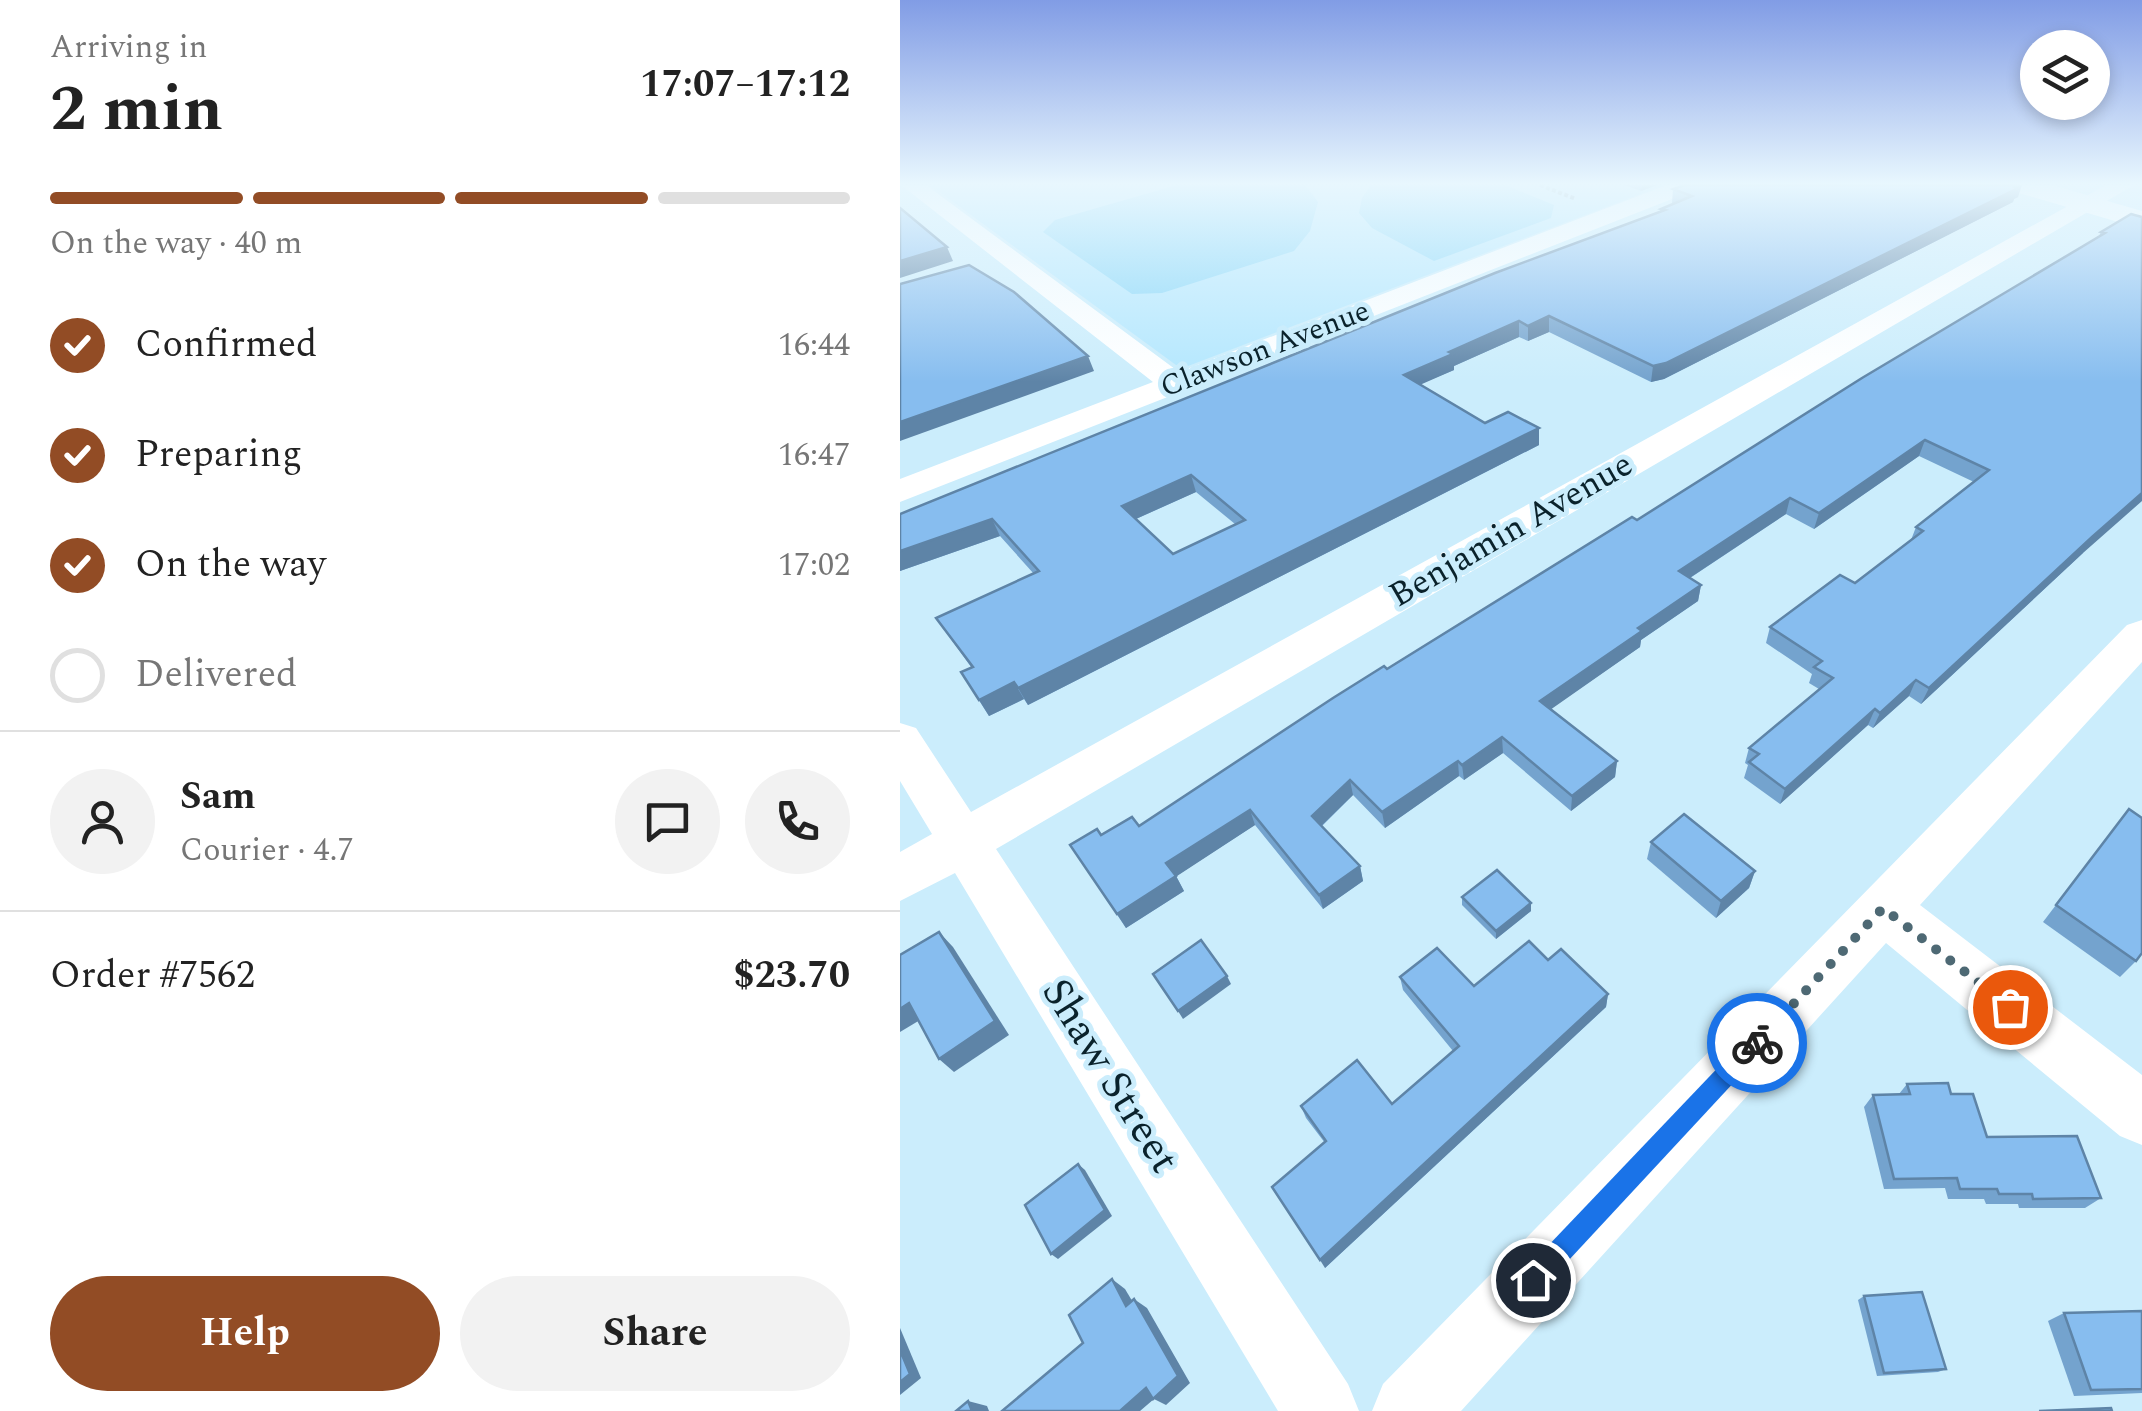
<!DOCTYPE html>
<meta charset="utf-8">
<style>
body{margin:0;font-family:Spectral,serif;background:#f2f2f2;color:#222;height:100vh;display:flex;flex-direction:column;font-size:38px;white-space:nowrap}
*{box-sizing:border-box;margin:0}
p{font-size:32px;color:#767676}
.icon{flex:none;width:55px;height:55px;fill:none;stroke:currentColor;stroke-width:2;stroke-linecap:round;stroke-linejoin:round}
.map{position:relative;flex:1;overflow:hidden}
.drawer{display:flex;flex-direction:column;background:#fff;width:900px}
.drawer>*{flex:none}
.buttons{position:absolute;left:1120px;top:30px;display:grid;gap:20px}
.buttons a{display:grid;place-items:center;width:90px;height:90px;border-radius:50%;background:#fff;box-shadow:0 5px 15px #0003;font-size:50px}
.pin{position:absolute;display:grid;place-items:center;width:85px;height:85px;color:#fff;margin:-42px;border:5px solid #fff;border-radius:50%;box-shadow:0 2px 10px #0007}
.courier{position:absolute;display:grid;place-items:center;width:100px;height:100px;margin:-50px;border:8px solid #1a73e8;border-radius:50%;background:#fff;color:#222;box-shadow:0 2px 12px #0007}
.overview em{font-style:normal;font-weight:700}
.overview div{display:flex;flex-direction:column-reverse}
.overview{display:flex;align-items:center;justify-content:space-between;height:170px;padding:0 50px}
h1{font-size:65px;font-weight:700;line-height:75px}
.bar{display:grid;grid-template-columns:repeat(4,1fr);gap:15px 10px;align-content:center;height:120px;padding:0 50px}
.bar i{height:12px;border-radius:8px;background:#e0e0e0}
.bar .current{background:#924c25}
.bar p{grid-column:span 4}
.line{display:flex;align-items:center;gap:25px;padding:0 50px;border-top:2px solid #e0e0e0}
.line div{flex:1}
.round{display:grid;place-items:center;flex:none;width:105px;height:105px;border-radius:52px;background:#f2f2f2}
ol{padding:0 50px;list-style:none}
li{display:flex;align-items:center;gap:30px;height:110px}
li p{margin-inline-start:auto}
li .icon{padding:10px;border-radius:50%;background:#924c25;color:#fff;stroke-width:4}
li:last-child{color:#767676}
li i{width:55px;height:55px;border:5px solid #e0e0e0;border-radius:50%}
.action{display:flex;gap:20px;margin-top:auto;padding:20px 50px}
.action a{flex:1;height:115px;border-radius:60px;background:#924c25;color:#fff;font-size:40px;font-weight:700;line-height:115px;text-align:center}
.action a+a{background:#f2f2f2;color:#222}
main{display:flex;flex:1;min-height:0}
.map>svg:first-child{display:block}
</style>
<main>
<section class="drawer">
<div class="overview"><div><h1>2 min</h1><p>Arriving in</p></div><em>17:07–17:12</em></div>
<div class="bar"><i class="current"></i><i class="current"></i><i class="current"></i><i></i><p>On the way · 40 m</p></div>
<ol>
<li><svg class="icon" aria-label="check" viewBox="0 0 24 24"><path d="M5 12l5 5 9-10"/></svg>Confirmed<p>16:44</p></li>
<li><svg class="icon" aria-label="check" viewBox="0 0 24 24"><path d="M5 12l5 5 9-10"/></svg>Preparing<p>16:47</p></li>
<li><svg class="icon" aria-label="check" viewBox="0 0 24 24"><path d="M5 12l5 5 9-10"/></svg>On the way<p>17:02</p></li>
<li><i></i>Delivered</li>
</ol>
<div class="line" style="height:180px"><a class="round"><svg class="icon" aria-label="person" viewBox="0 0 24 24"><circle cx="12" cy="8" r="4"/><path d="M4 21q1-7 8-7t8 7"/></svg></a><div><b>Sam</b><p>Courier · 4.7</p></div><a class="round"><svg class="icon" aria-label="chat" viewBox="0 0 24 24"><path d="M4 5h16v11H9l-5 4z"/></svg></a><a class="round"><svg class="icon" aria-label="phone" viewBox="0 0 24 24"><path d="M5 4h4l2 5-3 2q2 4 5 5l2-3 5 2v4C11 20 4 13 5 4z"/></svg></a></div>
<div class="line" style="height:130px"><div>Order #7562</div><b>$23.70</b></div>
<div class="action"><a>Help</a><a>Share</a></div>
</section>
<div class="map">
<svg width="1242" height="1411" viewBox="0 0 1242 1411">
<rect width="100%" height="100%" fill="#cbedfc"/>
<path fill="#b3e7fe" d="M30,185H764L288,366L276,365Z"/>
<g fill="#86d6f8">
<path d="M277,185H405L418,202L410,231L394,251L262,293L232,294L143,232L155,220Z"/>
<path d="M471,185H605L654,205L651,218L534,261L472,228L459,213L462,198Z"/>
</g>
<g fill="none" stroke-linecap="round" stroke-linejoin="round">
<path stroke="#6f8d99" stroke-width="4" stroke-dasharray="4 2.5" stroke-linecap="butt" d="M640,185L676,199"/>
<g fill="#fff" fill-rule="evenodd">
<path d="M1,185H26L279,372L767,185H798L795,190L0,502V479L253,382Z"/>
<path d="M1206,185H1234L96,849L448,1384L459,1411H378L55,873L0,901V852L32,834L0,781V723L16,728L71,812Z"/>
<path d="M1242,620V662L1020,905L1242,1075V1145L1220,1136L986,943L561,1411H472L483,1384L1227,625Z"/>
</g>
<path fill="#fff" fill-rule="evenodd" d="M1108,185H1152L1242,211V229L1112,191Z"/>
</g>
<g fill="#74a3ce" fill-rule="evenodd">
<path d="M724,185H757L741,191Z"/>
<path d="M773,189L1118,197L1114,199L1113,202L764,379L751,382L649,332L628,341L619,337L554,366V370L520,384L585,423L639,428V445L128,705L124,699L89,716L61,672L71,667L36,618L134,574L100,536L0,571V514L761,212V209L773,204L772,203ZM296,492L335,524L273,554L236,519Z"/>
<path d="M1231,214L1183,553L1021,704L1009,696L973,728L968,725L880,804L844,778L848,765L845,763L849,748L919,689L909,683L912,674L866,643L870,627L955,583L1011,540L1016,527L1074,482L1019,456L914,529L886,514L790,578L801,585L798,601L741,640L740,647L650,709L717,761L715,777L671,811L603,753L564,780L559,776L485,828L453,795L422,826L460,866L463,881L423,909L355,825L276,876L284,891L226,928L170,845L239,826L487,669L737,520L1199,236L1201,232Z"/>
<path d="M1229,809L1236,961L1220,977L1143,922Z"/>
<path d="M751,842L855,871L849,888L816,918L747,859Z"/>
<path d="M562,897L631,903V911L596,939L562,905Z"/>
<path d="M648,960L708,994L706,1007L425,1268V1143L406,1118L401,1106L492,1104L553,1051L503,990L500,977L574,986Z"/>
<path d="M1007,1084L1051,1094L1087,1137L1201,1198L1185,1208H1119L1118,1204H1086L1084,1199H1048L1045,1188L984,1189L964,1107L973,1095L999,1094Z"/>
<path d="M964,1296L1046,1369L1038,1372L977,1376L958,1300Z"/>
<path d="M1242,1311V1393L1174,1396L1148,1321L1164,1313Z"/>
</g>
<g fill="#5e84a7">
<path d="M742,185H757L741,191Z"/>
<path d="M1119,185H1122L1118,197L1114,199L1113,202L764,379L751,382L753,366Z"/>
<path d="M47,247L53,261L0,278V261Z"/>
<path d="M649,316V332L628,341V326Z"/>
<path d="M619,321V337L554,366V370L506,391L504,375L549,352Z"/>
<path d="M188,356L194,371L0,441V422Z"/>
<path d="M639,428V445L128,705L118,688Z"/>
<path d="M1025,440L1019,456L914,529L919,513Z"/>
<path d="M291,475L296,492L229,522L222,506Z"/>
<path d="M1242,493V501L1183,553L1021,704L1029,688L1192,537Z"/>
<path d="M890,498L886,514L776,587L779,571Z"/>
<path d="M92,519L100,536L0,571V551Z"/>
<path d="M801,585L798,601L741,640L740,647L640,717V701L738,628Z"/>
<path d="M1016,680L1009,696L973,728L980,713Z"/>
<path d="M114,682L124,699L89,716L79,700Z"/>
<path d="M975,709L968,725L880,804L885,789Z"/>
<path d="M602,737L603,753L564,780L562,765Z"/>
<path d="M558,761L559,776L485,828L482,812Z"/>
<path d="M717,761L715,777L671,811L672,796Z"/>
<path d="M450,780L453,795L416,831L412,816Z"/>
<path d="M350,810L355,825L274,878L266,863Z"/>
<path d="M460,866L463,881L423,909L419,895Z"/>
<path d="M855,871L849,888L816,918L821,901Z"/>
<path d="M276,876L284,891L226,928L217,914Z"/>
<path d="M631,903V911L596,939V931Z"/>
<path d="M39,932L53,947L109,1035L54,1072L39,1059Z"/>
<path d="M327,976L331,984L283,1019L278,1011Z"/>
<path d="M708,994L706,1007L425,1268L420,1260Z"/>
<path d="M9,1003L25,1017L0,1032V1009Z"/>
<path d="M178,1164L185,1170L212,1216L158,1259L151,1254Z"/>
<path d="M212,1279L225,1289L240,1314L226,1306Z"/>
<path d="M234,1299L247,1308L290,1383L266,1405L254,1399L240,1411H220Z"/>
<path d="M0,1328L21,1378L0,1395Z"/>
<path d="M68,1401L87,1406L89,1411H72Z"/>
</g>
<g fill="#87bdef" stroke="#5e84a7" stroke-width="2.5" fill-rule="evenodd">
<path d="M785,185H1119L1115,187L1118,188L766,363L753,366L649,316L628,326L619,321L549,352L553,354L504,375L585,423L608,412L639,428L118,688L114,682L79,700L61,672L73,667L36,618L139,571L92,519L0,551V514L595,273L765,210L761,209L792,196L773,189ZM291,475L345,520L273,554L222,506Z"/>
<path d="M0,208L47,247L0,261Z"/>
<path d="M1231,214L1242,217V493L1192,537L1029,688L1016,680L980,713L975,709L885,789L849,762L859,754L849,748L933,678L914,667L922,661L870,627L940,575L955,583L1023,531L1016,527L1089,470L1025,440L919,513L890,498L779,571L801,585L738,628L742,631L640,701L717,761L672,796L602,737L562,765L558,761L482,812L450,780L412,816L460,866L419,895L350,810L266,863L276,876L217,914L170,845L197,829L201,835L232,817L239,826L433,698L484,666L487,669L732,517L737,520L962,378L1205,233L1201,232Z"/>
<path d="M69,265L114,292L188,356L0,422V284Z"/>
<path d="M1229,809L1242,818V953L1236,961L1156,905Z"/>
<path d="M784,814L855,871L821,901L751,842Z"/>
<path d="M597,870L631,903L596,931L562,897Z"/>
<path d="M39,932L95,1021L39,1059L9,1003L0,1009V955Z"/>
<path d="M301,940L327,976L278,1011L253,974Z"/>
<path d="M629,941L648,960L661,949L708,994L420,1260L372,1187L426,1141L401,1106L457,1060L492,1104L559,1046L500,977L537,948L574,986Z"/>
<path d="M1048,1083L1051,1094H1073L1087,1137L1177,1136L1201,1198L1133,1199L1132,1194H1099L1097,1189H1060L1057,1178L994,1179L973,1095L1010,1094L1007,1084Z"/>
<path d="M178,1164L205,1210L151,1254L125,1205Z"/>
<path d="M212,1279L226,1306L234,1299L278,1376L253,1399L246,1388L220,1411H102L183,1343L169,1315Z"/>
<path d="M1022,1292L1046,1369L984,1373L964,1296Z"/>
<path d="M1242,1311V1389L1191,1390L1164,1313Z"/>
<path d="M0,1350L10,1374L0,1382Z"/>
<path d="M68,1401L72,1411H56Z"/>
<path d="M1211,1408L1212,1411H1139Z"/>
</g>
<linearGradient id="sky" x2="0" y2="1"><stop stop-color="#819ce5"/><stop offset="0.48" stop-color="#e8f7fe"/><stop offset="1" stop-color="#e8f7fe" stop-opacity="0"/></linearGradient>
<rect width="1242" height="382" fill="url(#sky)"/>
<path fill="#1a73e8" d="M857,1032L864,1035L868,1043L864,1050L642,1289L633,1293L624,1289L621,1280L624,1271L849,1035Z"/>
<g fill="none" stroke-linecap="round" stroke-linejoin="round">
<path stroke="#4e6974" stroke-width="10" stroke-dasharray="0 18" d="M857,1043L983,908L1110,1007"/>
</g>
<g text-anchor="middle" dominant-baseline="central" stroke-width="10" stroke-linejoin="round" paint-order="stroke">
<g font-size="30" fill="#0a222b" stroke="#cbedfc">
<text transform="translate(365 349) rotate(-21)">Clawson Avenue</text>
</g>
<g font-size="35" fill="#0a222b" stroke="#cbedfc">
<text transform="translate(611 530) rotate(-30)">Benjamin Avenue</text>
</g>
<g font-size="42" fill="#0a222b" stroke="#cbedfc">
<text transform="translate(210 1076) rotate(58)">Shaw Street</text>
</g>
</g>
</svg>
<div class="buttons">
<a><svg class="icon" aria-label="layers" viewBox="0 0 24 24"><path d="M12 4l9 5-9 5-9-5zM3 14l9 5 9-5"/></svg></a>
</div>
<div class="pin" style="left:1110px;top:1007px;background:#ea580c"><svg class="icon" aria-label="bag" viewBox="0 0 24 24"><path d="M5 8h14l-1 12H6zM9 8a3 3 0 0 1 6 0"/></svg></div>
<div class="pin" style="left:633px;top:1280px;background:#1f2937"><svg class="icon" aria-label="home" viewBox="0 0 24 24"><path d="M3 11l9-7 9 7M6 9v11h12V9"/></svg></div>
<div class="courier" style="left:857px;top:1043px"><svg class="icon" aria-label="bike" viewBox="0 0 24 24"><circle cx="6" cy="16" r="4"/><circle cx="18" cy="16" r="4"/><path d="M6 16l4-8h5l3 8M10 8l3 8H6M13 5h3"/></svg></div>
</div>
</main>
